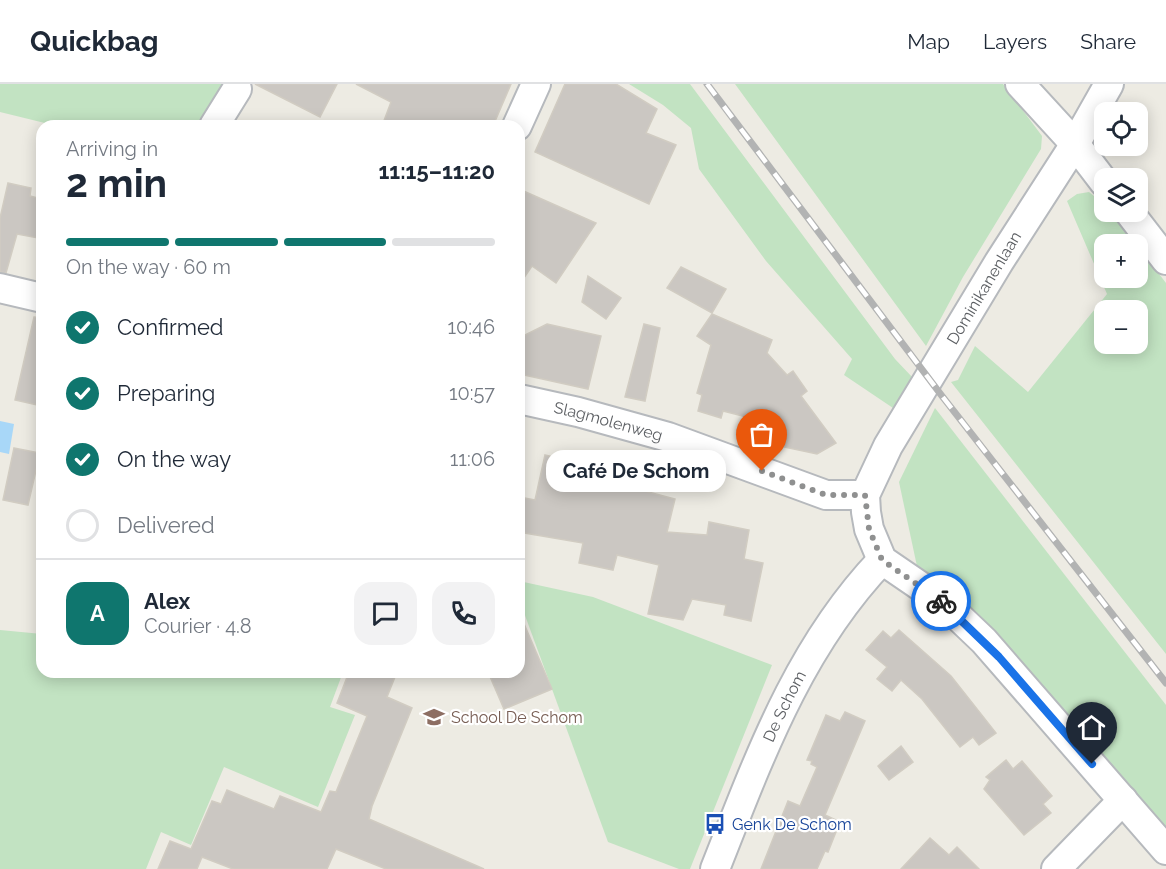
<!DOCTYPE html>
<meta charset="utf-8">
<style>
body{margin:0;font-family:Raleway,sans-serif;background:#f2f2f3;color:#1f2937;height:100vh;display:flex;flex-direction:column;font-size:22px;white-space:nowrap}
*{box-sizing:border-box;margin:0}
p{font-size:20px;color:#747a83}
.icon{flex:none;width:33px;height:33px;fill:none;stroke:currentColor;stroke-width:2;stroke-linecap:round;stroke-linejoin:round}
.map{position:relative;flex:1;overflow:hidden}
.details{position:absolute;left:36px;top:36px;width:489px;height:558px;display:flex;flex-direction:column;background:#fff;border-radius:18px;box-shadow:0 3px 15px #0003}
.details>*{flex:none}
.fabs{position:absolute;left:1094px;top:18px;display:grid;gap:12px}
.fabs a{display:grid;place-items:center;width:54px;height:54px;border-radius:12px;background:#fff;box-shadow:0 3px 15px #0003;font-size:30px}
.pin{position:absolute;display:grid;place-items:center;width:51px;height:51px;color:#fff;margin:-62px -26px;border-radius:50% 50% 50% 0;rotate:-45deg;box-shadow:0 0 6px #0007}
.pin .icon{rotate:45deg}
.courier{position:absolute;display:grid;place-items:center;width:60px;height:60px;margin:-30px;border:4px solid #1a73e8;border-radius:50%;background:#fff;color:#222;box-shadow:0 2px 8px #0007}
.bubble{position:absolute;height:42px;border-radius:18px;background:#fff;box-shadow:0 3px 15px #0003;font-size:20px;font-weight:700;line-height:42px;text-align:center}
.headline em{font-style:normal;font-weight:700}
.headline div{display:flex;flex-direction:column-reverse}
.headline{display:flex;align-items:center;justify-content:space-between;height:102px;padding:0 30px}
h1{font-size:39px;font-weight:700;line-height:45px}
.bar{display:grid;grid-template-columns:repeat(4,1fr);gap:9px 6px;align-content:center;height:72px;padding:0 30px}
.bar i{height:8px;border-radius:4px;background:#e0e1e3}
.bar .on{background:#0f766e}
.bar p{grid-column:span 4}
.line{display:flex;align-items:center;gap:15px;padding:0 30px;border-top:2px solid #e0e1e3}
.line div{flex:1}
.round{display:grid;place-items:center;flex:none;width:63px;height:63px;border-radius:18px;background:#f2f2f3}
ol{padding:0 30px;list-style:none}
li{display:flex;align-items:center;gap:18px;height:66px}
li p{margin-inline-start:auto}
li .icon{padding:6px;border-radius:50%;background:#0f766e;color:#fff;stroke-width:4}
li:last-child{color:#747a83}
li i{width:33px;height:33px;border:3px solid #e0e1e3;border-radius:50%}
header{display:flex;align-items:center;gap:36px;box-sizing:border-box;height:84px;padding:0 30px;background:#fff;border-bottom:2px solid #e0e1e3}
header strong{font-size:28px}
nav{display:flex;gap:33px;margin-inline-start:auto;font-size:21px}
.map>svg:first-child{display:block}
</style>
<header>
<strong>Quickbag</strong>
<nav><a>Map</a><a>Layers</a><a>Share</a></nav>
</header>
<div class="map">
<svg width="1166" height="785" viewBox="0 0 1166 785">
<rect width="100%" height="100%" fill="#edebe3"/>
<g fill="#c2e3c2" fill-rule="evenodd">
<path d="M0,0H230L203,42H57L0,28Z"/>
<path d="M629,0H690L895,275L913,294L897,322L893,324L844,291L852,275L766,177L699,85L691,44L663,21Z"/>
<path d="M735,0H1003L1042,52L1041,65L963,193L926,262Z"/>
<path d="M1089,108L1104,120V128H1111L1137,160H1104V194H1137V161L1166,199V570L951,298L958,296L975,262L1028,308L1107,210L1067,117L1077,110ZM1104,226H1137V260H1104Z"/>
<path d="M935,324L1166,621V749L918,487L899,398Z"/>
<path d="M519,497L593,513L772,581L690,785H679L608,758L519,515Z"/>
<path d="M0,546L42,550V588H343L330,623L355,631L318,723L224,683L191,761L161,748L146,785H0Z"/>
</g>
<path fill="#a8d7f8" d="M0,337L14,340L9,370L0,368Z"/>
<g fill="#cbc7c2" stroke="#d1ccc2" stroke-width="1.5">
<path d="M255,0H337L320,33Z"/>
<path d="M356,0H511L493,42H382L391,18Z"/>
<path d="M565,0H616L657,25L646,49L676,61L649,120L535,68Z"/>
<path d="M8,99L31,104L30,112L42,115V137L38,154L17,150L6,189L0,188V134Z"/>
<path d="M519,105L596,139L556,199L532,182L519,201Z"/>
<path d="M681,183L726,205L712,229L667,204Z"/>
<path d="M588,192L621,214L606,235L582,218Z"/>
<path d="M712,230L772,256L767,269L787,291L793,287L807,307L801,312L836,359L817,370L761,358L766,338L723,327L721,334L698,327L702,311L697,309L711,261L697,252Z"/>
<path d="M34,233L42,234V322L15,316Z"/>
<path d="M547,240L601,252L588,305L519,290V254Z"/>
<path d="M644,240L660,244L645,317L625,313Z"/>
<path d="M14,364L40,369L28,421L3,416Z"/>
<path d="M545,371L607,385L605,395L641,403V406L675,415L667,448L707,451L709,438L749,446L744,475L763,479L751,537L724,531L726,521L692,515L683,536L648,530L659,481L617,471L613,486L579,479L583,459L519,448V413L535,416Z"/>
<path d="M519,528L552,605L504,625L488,588H519Z"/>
<path d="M899,546L951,592L996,649L979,661L973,653L960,663L922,615L901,596L892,607L877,595L887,583L866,566L883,547L891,554Z"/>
<path d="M349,588H397L387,613L412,624L372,722L369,735L484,785H386L336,765L327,785H233L202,773L197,785H158L170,757L191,765L212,717L221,720L227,706L274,725L280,712L321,728L330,707L336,708L367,632L337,619Z"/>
<path d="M845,628L865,637L825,731L840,738L828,768L825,767L817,785H761L788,717L800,722L817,683L811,680L812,677L807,676L826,631L840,637Z"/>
<path d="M901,662L913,678L889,696L878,682Z"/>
<path d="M1006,676L1013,685L1022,677L1052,712L1043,720L1051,729L1024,751L984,705L990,696L986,693Z"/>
<path d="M930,754L949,771L957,763L979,785H901Z"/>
</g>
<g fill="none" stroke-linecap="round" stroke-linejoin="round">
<defs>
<g id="street">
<path d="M1020,0L1075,60L1104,98"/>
<path d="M1109,0L1075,60L999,178L888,362L865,411L866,428L869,445L882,476L942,517L984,557L1166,766"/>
<path d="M214,42L237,5"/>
<path d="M517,42L536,0"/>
<path d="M1129,128L1166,176"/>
<path d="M0,204L42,214"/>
<path id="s1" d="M519,315L578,328L668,353L826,411H865"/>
<path id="s2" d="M715,785C759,674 798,564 882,476"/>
<path d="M1056,785L1123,716"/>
</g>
</defs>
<use href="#street" stroke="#b6b9bd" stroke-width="32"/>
<use href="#street" stroke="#fff" stroke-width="28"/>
<defs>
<path id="rail" d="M707,0L942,312L1166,599"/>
</defs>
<use href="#rail" stroke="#b2b3b3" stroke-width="7"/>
<use href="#rail" stroke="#fff" stroke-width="4.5" stroke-dasharray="14" stroke-linecap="butt"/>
</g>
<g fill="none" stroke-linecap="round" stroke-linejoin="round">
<path stroke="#8f9090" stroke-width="6" stroke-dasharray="0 10.8" d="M762,387L826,411H865L869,445L882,476L941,517"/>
<path stroke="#1a73e8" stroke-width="8" d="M941,517L999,573L1092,680"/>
</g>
<defs>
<symbol id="school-bare" viewBox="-9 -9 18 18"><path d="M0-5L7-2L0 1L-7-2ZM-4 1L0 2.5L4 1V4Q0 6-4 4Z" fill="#8d6e63" stroke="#fff" stroke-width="2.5" paint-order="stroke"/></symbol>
<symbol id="bus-bare" viewBox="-9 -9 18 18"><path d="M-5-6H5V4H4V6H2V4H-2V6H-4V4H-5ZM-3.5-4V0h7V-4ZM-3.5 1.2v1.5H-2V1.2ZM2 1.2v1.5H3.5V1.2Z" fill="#1a4fb4" stroke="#fff" stroke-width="2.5" paint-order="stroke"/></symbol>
</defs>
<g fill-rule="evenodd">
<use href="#school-bare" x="419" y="618" width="30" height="30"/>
<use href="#bus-bare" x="700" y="725" width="30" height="30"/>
</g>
<g text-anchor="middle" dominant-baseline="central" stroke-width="4.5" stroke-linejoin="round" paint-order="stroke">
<g font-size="16" fill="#5c5f63" stroke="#fff">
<text transform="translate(984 204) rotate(-59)">Dominikanenlaan</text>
<text stroke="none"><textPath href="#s1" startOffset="92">Slagmolenweg</textPath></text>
<text stroke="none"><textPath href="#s2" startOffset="177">De Schom</textPath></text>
</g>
<g font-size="16" fill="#785e54" stroke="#fff" text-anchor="start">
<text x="451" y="633">School De Schom</text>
</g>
<g font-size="16" fill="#164399" stroke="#fff" text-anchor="start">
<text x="732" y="740">Genk De Schom</text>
</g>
</g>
</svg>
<div class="fabs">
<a><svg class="icon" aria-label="locate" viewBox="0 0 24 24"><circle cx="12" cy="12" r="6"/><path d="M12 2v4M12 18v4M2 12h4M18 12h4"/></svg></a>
<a><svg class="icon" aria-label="layers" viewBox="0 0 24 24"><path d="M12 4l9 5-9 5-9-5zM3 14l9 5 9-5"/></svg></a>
<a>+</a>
<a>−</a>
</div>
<div class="pin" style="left:762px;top:387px;background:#ea580c"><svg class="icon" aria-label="bag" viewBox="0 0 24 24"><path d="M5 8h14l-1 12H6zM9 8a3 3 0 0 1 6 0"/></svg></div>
<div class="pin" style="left:1092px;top:680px;background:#1f2937"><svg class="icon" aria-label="home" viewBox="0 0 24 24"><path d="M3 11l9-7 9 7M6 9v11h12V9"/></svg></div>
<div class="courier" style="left:941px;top:517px"><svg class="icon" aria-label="bike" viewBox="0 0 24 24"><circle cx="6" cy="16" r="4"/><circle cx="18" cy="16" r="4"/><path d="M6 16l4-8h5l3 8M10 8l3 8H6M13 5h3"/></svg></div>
<div class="bubble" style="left:546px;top:366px;width:180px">Café De Schom</div>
<section class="details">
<div class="headline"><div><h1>2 min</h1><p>Arriving in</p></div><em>11:15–11:20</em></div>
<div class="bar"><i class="on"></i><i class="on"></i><i class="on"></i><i></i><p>On the way · 60 m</p></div>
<ol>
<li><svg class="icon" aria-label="check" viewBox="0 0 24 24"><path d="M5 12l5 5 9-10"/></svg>Confirmed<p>10:46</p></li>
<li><svg class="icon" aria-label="check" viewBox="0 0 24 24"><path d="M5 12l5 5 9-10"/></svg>Preparing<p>10:57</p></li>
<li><svg class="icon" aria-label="check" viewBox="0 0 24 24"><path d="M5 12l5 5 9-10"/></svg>On the way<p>11:06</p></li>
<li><i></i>Delivered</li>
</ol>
<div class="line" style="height:108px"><b class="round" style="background:#0f766e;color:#fff">A</b><div><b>Alex</b><p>Courier · 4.8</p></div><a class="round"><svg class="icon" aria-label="chat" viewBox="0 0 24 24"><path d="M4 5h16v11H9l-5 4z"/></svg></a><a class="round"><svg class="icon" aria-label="phone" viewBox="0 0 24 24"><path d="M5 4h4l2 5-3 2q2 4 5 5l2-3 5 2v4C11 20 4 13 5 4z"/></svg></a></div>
</section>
</div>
